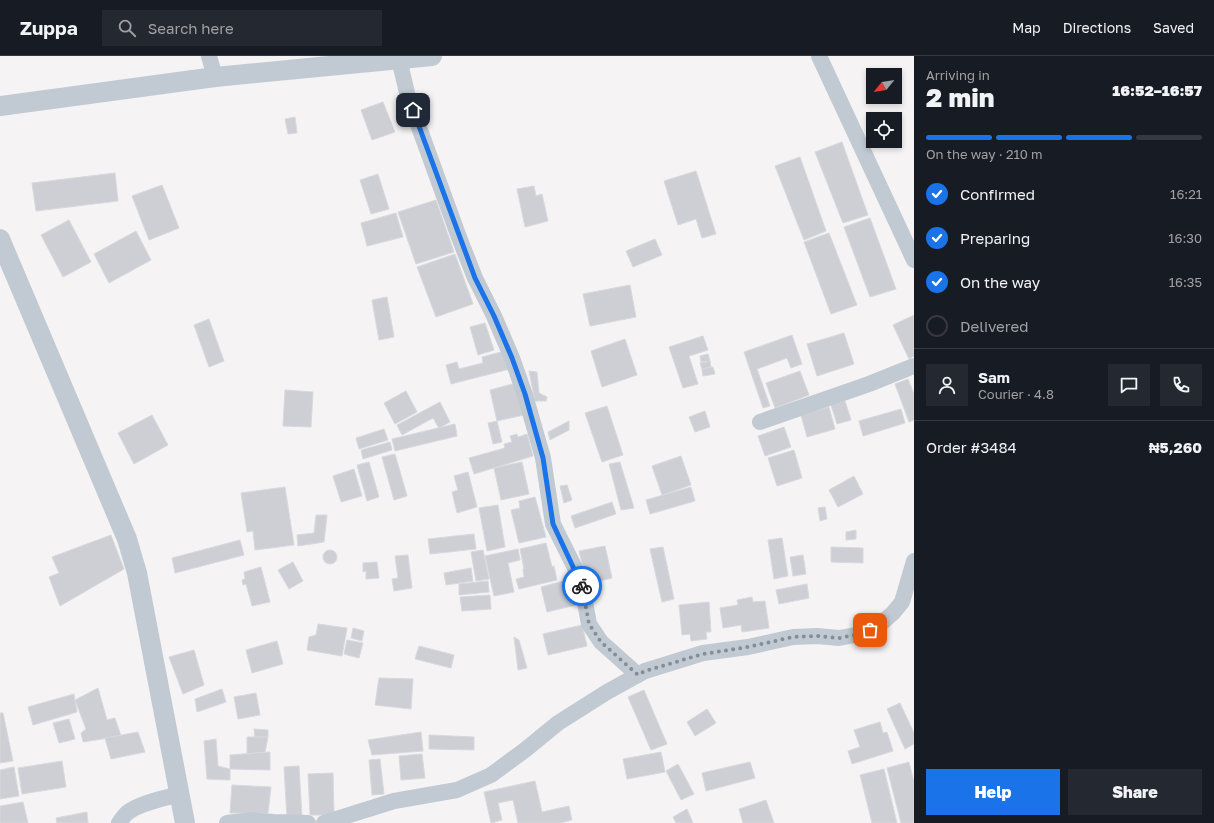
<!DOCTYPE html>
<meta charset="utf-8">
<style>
body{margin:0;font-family:"Golos Text",sans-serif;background:#242831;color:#f1f3f6;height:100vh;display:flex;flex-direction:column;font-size:15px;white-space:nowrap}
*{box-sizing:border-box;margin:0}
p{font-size:13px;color:#9ea1a6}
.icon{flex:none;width:22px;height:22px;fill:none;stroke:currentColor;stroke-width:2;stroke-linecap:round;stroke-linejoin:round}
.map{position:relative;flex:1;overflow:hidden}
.sheet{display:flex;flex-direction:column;background:#171b24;width:300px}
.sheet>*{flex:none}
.needle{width:26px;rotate:240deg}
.tools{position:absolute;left:866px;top:12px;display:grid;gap:8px}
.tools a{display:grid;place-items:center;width:36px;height:36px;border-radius:0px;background:#171b24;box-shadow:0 2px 6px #0003;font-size:20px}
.pin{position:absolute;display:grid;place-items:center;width:34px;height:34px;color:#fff;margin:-17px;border-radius:8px;box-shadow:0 2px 6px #0006}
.courier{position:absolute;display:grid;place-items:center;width:40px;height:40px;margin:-20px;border:3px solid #1a73e8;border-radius:50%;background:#fff;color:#222;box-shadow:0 1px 5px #0007}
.overview em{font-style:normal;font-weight:800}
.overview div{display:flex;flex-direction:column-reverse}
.overview{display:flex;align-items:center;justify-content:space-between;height:68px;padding:0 12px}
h1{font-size:26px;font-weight:800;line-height:30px}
.bar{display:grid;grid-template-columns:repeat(4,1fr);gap:6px 4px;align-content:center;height:48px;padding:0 12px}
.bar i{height:5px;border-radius:3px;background:#363941}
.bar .current{background:#1a73e8}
.bar p{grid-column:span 4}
.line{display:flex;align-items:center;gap:10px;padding:0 12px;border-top:1px solid #363941}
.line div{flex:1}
.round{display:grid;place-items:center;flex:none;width:42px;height:42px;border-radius:0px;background:#242831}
ol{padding:0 12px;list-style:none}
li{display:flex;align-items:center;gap:12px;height:44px}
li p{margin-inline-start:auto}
li .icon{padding:4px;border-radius:50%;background:#1a73e8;color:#fff;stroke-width:4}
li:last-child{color:#9ea1a6}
li i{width:22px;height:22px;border:2px solid #363941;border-radius:50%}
.button{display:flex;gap:8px;margin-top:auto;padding:8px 12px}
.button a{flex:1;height:46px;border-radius:0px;background:#1a73e8;color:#fff;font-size:16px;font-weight:800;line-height:46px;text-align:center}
.button a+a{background:#242831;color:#f1f3f6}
header{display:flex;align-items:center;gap:24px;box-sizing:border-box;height:56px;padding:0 20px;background:#171b24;border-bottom:1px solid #363941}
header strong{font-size:19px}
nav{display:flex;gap:22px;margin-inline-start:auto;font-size:14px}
.search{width:280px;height:36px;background:#242831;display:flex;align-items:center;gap:10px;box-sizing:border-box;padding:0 14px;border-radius:0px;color:#9ea1a6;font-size:15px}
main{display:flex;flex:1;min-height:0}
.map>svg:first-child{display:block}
</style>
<header>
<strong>Zuppa</strong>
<div class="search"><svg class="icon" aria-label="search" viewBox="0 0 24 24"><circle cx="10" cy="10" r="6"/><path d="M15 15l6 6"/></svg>Search here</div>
<nav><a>Map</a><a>Directions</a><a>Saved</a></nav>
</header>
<main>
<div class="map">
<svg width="914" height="767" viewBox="0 0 914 767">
<rect width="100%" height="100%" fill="#f5f3f3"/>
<g fill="#cdcfd5" stroke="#d7d9de">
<path d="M383,46L395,76L372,84L361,54Z"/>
<path d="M295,61L297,77L288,78L285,63Z"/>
<path d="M842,86L868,159L843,167L815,96Z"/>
<path d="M800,101L826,175L804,184L775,110Z"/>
<path d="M696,115L716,178L702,182L696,163L678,169L664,125Z"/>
<path d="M115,117L118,145L36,155L32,127Z"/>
<path d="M378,118L389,153L371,158L360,124Z"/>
<path d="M162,129L179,172L149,184L132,140Z"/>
<path d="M534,130L536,140L542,138L548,165L525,171L517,133Z"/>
<path d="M436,144L454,196L416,208L398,156Z"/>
<path d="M396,157L403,181L367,190L361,167Z"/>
<path d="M870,162L896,233L870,241L844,171Z"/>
<path d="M69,164L91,206L63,221L41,179Z"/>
<path d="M136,175L151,204L109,227L94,198Z"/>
<path d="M829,177L857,249L831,258L804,186Z"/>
<path d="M655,183L662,199L633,211L626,195Z"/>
<path d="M455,198L473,248L436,261L417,211Z"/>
<path d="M630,229L636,261L590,270L583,238Z"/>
<path d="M387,241L394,281L379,284L372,244Z"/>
<path d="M914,259V300L909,303L893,269Z"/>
<path d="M209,263L224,305L209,311L194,269Z"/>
<path d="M485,267L494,294L478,299L470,271Z"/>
<path d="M844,277L854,308L817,320L807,288Z"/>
<path d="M792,279L802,308L791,312L787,302L757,313L770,350L763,352L744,296Z"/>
<path d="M703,280L708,294L689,300L698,328L683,332L669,291Z"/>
<path d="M625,283L637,319L602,331L591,295Z"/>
<path d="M505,295L510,313L451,328L446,309L457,306L459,313L483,307L482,301Z"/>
<path d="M708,298L710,305L701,306L700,300Z"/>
<path d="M710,305L711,311L702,313L700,307Z"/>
<path d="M713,311L715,318L703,320L702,313Z"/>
<path d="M529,315L537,316L539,337L547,341L546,345H535Z"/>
<path d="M800,315L809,339L775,352L766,327Z"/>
<path d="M908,323L914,338V364L909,366L895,328Z"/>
<path d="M516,327L524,359L497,365L490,334Z"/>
<path d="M285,334L313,336L311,371L283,370Z"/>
<path d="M406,335L417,356L395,368L384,347Z"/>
<path d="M845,345L851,364L837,368L831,349Z"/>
<path d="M440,346L450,366L439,372L433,362L402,379L397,369Z"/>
<path d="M607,350L623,399L602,406L585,357Z"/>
<path d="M829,351L835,373L807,381L801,359Z"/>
<path d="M901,353L905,367L863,380L859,365Z"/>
<path d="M705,355L710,371L695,376L689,361Z"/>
<path d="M152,359L168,389L134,408L118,377Z"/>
<path d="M497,365L502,386L493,388L488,367Z"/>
<path d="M569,365V374L550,384L548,376Z"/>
<path d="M455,368L457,380L395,395L392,383Z"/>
<path d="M784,371L791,391L765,400L758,380Z"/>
<path d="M384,373L388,384L359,393L356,382Z"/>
<path d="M517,378L518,381L527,378L533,400L474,418L469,402L505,392L504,388L512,386L510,380Z"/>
<path d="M390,386L392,394L363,403L361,394Z"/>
<path d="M794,394L802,422L777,430L768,402Z"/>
<path d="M395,398L407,440L394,444L382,401Z"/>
<path d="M681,400L691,429L662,439L652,410Z"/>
<path d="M369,406L379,441L367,445L357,409Z"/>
<path d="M522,406L529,438L501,444L494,412Z"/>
<path d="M620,406L634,452L621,454L609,408Z"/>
<path d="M354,413L362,440L341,446L333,420Z"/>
<path d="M468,416L477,451L457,457L452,436L458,434L454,420Z"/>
<path d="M854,420L863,438L838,451L829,434Z"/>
<path d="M567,429L572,444L564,447L560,430Z"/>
<path d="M285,431L294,489L255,494L253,475L247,476L241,437Z"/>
<path d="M691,431L695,445L650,458L646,444Z"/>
<path d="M535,441L546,481L519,487L511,454L520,452L519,445Z"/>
<path d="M612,446L616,458L575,472L571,460Z"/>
<path d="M498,449L505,491L487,495L479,452Z"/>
<path d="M825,451L827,463L820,465L818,452Z"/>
<path d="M316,459H327L324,486L298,490L297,479L314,477Z"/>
<path d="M856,474V483L846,484V476Z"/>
<path d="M474,478L476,493L430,498L428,483Z"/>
<path d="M111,479L124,513L60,550L49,521L59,517L52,501Z"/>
<path d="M782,482L788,520L774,523L768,484Z"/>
<path d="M240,484L244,499L175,517L172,502Z"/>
<path d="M546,487L552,511L554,510L557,524L519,533L516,523L524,521L523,513H524L520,493Z"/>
<path d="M605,490L612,522L587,528L579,495Z"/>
<path d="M663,491L674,543L662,546L650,493Z"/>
<path d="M831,491L863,492V507L831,506Z"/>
<path d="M518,493L520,504L508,507L514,536L494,540L485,500Z"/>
<path d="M483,494L489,523L476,525L471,496Z"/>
<circle cx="330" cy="501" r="7"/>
<path d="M408,499L412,532L394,535L392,523L398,522L395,500Z"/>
<path d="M803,499L806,518L793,520L790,501Z"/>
<path d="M293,506L303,525L289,533L278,514Z"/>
<path d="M377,506L379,522L366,523V515L363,516V507Z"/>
<path d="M261,511L270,546L252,550L246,528L243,529L242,524L245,523L244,516Z"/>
<path d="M471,512L473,525L446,529L444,517Z"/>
<path d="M578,521L584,547L547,556L541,531Z"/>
<path d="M488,525L489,536L459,539V528Z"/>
<path d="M807,528L809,542L779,548L776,534Z"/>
<path d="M490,539L491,553L462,555L460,541Z"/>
<path d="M752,541L753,546L765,545L769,572L742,576L741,569L723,572L720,552L738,549L737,544Z"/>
<path d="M709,546L711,576H706L707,583L691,585L690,578L682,579L679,549Z"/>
<path d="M318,568L347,572L342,600L307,594L309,581L316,579Z"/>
<path d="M582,569L587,590L548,599L543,578Z"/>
<path d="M353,572L364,575L362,585L351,582Z"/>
<path d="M514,581L519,584L527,612L518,614Z"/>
<path d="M347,584L363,587L359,602L344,598Z"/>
<path d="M277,585L283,608L252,617L246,594Z"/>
<path d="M419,590L454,599L451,612L415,603Z"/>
<path d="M194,594L204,629L183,638L169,601Z"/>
<path d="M379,622L413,623L411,653L375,649Z"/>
<path d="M98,632L107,664L115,662L121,680L83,686L81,677L86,673L75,644Z"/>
<path d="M222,633L226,646L197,656L195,643Z"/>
<path d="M644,634L667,688L651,694L628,641Z"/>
<path d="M256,637L260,659L238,663L234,641Z"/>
<path d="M74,638L77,656L33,669L28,651Z"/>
<path d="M900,647L914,677V688L905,693L887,653Z"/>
<path d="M707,653L716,667L695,680L687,666Z"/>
<path d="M0,657H3L13,705L0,707Z"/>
<path d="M69,663L75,683L59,687L53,667Z"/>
<path d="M880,666L883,677L887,676L893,695L852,708L848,695L860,691L854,674Z"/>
<path d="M254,673L268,674V681H255Z"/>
<path d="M138,676L145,696L111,703L105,682Z"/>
<path d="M421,676L423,695L372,699L368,684Z"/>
<path d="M429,679L474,681V694L429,693Z"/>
<path d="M247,681H268L265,696L247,698Z"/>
<path d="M216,683L218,710L230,713V724L207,723L204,685Z"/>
<path d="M270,696V714L230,713V699Z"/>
<path d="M661,696L665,716L627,723L623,703Z"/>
<path d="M422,698L425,722L401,724L399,700Z"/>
<path d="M380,703L384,738L372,739L369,704Z"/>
<path d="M62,705L66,731L22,738L18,712Z"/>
<path d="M750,706L755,722L706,735L702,717Z"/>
<path d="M909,706L914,726V767H901L887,712Z"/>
<path d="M678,708L694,738L681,744L666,715Z"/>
<path d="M299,710L302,761L287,762L284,711Z"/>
<path d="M14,711L19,740L0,743V714Z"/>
<path d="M884,713L897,767H872L860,719Z"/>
<path d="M333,717L334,759H310L308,718Z"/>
<path d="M535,725L542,756L569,750L572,764L560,767H518L513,744L498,747L502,764L491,767L484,736Z"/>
<path d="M232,729L271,731L268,757H230Z"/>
<path d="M766,744L774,767H743L739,753Z"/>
<path d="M23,746L28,767H0V750Z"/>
<path d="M687,753L693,767H676L673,761Z"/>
<path d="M87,756L88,767H57L56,762Z"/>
</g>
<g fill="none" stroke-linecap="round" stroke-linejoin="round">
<g stroke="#c1cad2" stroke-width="16">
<path d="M209,0L215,21"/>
<path d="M819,0L914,204"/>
<path d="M399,3L408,41L460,184L475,222L494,260L512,302L525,339L543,402L553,468L579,520L582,530L589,568L601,586L638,619"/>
<path d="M760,366L869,328L914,310"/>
<path d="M119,767C121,764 124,760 127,757C139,747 165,742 180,738"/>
<path d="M227,767L252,764L273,766L308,767"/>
<path d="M324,767L394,745L457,734L491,719L525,694L558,667L607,636L645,615L703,597L748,591L793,581L817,580L839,582L861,578L878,570L893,557L902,546L914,505"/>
</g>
<g stroke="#c1cad2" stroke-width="20">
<path d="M0,50L215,21L432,0"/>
<path d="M0,183L127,483L137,517L185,767"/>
</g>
</g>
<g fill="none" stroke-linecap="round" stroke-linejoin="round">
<path stroke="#868d94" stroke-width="4" stroke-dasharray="0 7.2" d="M582,530L589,568L601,586L638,619L645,615L703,598L748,591L793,581L817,580L839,582L861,578L870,574"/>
<path stroke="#1a73e8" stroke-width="5" d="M413,54L475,222L494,260L512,302L525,338L543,402L553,468L582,530"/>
</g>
</svg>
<div class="tools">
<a><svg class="needle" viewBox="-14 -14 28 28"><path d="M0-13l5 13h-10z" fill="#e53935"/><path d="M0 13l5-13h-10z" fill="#9ea1a6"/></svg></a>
<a><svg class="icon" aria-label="locate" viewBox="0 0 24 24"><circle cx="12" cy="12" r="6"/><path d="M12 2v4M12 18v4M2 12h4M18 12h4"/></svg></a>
</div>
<div class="pin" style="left:870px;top:574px;background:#ea580c"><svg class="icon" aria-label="bag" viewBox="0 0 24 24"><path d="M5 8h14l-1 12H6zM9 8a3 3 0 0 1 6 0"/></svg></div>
<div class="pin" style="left:413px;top:54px;background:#1f2937"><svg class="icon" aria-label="home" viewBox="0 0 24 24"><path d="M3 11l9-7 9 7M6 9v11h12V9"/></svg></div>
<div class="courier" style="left:582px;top:530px"><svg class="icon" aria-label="bike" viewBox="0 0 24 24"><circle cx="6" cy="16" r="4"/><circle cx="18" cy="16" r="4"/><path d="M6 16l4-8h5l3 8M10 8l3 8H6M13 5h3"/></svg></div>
</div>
<section class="sheet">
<div class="overview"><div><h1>2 min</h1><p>Arriving in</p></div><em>16:52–16:57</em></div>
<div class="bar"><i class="current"></i><i class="current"></i><i class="current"></i><i></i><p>On the way · 210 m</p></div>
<ol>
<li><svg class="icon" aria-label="check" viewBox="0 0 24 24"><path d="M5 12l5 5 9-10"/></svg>Confirmed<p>16:21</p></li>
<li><svg class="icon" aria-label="check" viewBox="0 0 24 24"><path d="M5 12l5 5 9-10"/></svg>Preparing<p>16:30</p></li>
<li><svg class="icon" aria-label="check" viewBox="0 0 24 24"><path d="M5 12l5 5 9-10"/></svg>On the way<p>16:35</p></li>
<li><i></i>Delivered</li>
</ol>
<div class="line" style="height:72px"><a class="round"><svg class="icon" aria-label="person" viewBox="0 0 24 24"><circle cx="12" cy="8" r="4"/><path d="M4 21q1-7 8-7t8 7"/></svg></a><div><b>Sam</b><p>Courier · 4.8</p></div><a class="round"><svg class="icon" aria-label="chat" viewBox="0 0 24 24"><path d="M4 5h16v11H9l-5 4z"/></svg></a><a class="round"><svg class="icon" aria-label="phone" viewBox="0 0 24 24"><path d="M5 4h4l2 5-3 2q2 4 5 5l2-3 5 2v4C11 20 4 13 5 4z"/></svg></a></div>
<div class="line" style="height:52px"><div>Order #3484</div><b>₦5,260</b></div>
<div class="button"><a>Help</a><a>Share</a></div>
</section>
</main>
